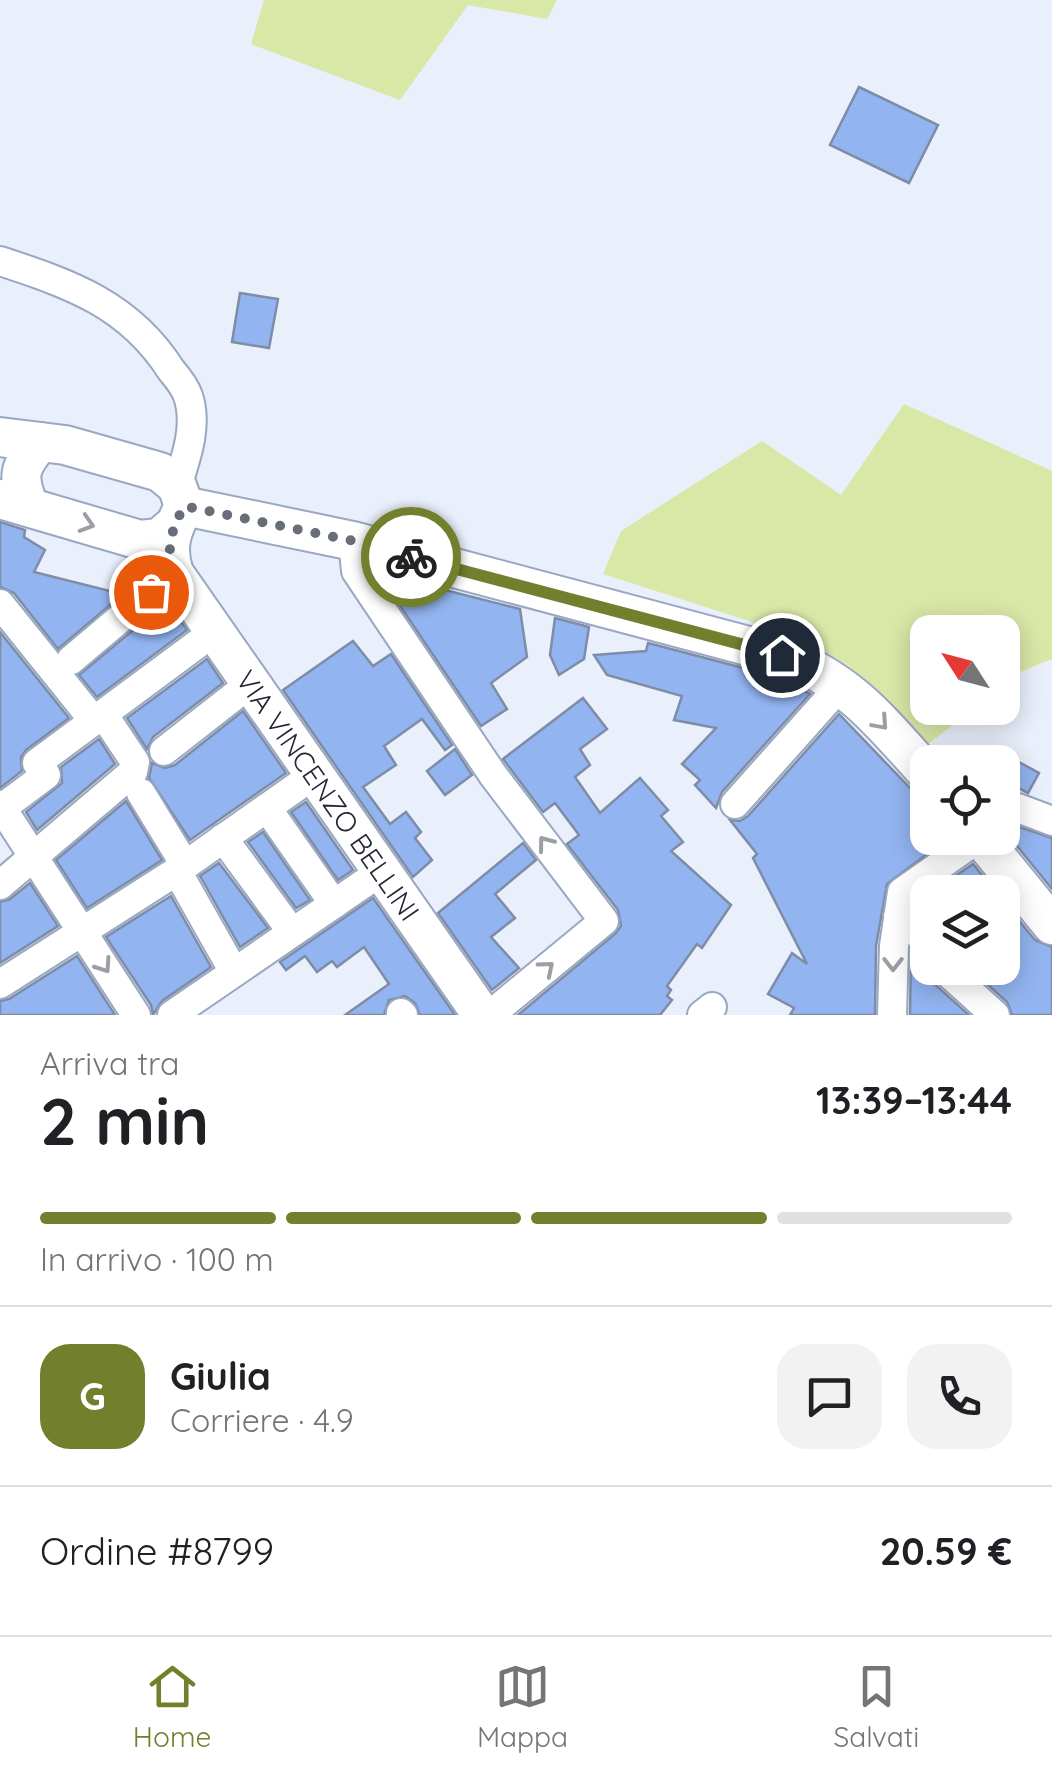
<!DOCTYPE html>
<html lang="it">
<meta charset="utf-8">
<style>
body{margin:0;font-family:Quicksand,sans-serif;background:#f2f2f2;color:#202124;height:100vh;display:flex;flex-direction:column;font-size:38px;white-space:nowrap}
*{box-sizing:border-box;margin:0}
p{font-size:32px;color:#757577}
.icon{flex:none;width:55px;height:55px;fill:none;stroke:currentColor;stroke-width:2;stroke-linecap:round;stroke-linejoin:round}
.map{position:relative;height:1015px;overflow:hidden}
.details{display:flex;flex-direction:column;background:#fff;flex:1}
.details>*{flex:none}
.needle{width:65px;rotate:306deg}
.buttons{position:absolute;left:910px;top:615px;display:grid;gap:20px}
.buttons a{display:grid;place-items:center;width:110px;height:110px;border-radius:20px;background:#fff;box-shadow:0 5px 25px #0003;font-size:50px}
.pin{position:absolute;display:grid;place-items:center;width:85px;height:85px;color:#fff;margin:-42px;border:5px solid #fff;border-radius:50%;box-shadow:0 2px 10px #0007}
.courier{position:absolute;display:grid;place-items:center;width:100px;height:100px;margin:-50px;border:8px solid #72802e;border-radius:50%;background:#fff;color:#222;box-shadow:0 2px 12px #0007}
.headline em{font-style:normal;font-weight:700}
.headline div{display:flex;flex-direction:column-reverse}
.headline{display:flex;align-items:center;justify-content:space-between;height:170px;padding:0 40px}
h1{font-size:65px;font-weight:700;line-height:75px}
.bar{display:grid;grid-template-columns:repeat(4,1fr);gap:15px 10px;align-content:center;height:120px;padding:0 40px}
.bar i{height:12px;border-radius:8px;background:#e0e0e0}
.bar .selected{background:#72802e}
.bar p{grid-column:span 4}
.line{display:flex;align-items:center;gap:25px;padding:0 40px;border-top:2px solid #e0e0e0}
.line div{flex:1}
.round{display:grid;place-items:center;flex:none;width:105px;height:105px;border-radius:30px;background:#f2f2f2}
.tabs{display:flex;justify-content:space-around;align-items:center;height:140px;border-top:2px solid #e0e0e0;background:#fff;font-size:28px;color:#757577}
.tabs a{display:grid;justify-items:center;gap:5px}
.tabs .selected{color:#72802e}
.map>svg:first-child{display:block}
</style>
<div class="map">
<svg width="1052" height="1015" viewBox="0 0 1052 1015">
<rect width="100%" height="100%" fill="#e9effb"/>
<g fill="#d9e7a7">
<path d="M264,0H557L547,19L468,5L400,100L251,44Z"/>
<path d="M904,404L1052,471V659L1018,673L1003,686L1002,632H928V708H975L928,744L849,666L802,638L603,574L621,531L762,441L841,495Z"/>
</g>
<g fill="#92b4f0" stroke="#7e8ca6" stroke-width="2.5">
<path d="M859,87L938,125L909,183L830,145Z"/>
<path d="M240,293L278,299L269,348L232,342Z"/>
<path d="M0,522L25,530L24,537L45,550L34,572L110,591L117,599L58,649L14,593L0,587Z"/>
<path d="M378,573L520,609L527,657L491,683L507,709L481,726Z"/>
<path d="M167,602L187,630L97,697L79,675Z"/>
<path d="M555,618L589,627L584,659L559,675L550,655Z"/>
<path d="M0,632L69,718L26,750L21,757L22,771L0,788Z"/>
<path d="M353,641L373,666L391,654L452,745L445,750L422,719L384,746L396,765L363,787L390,824L406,812L421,832L415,838L432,860L413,877L283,690Z"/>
<path d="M648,643L774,676L810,694L722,792L716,808L695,785L700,780L682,764L716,728L674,720L682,696L607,675L594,655L646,651Z"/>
<path d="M207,659L223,683L153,737L147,749L127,718Z"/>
<path d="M583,698L607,729L580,749L590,765L575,777L600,813L640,778L668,810L661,816L683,842L671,851L731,905L702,948L697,944L667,986L671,990L667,996L672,1000L660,1015H518L615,934L621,926L618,910L567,844L579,835L555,803L543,812L503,759Z"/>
<path d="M243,711L286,773L190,840L149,778L152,763L165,768L175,765Z"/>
<path d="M839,714L911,789L928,796V838H949L887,884L876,946L875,1015H790L794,1008L768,994L792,953L807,964L753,858L757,854L730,820L740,821L748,816Z"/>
<path d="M99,739L115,764L37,830L26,812L62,783L61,767Z"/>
<path d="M455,749L472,775L445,795L427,771Z"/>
<path d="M1017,761L1039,773L1028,793L1005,781Z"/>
<path d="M126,801L162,860L87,908L56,860Z"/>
<path d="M306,802L353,870L338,880L291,812Z"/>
<path d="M1016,826L1052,838V889L1004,830Z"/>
<path d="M263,832L310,900L296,908L248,842Z"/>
<path d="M523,843L536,860L495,894L515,918L491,937L519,968L492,990L438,913Z"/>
<path d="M219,863L268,928L240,947L200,876Z"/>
<path d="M973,864L996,892H932Z"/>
<path d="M30,883L58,926L0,963V902L10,899Z"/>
<path d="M171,896L211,967L162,1001L153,1015L151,1005L106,937Z"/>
<path d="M373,898L455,1015H420L415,1003L405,996L389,1000L384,1015H345L389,984L364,947L337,967L332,961L317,972L305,956L286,970L280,962Z"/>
<path d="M1002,900L1035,940L1052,947V1015H1012L1007,1002L969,968H1002Z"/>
<path d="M911,953L926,963V972L931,981L969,1015H910Z"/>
<path d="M77,956L115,1015H0V1001L9,999Z"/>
</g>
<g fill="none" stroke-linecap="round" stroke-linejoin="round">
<defs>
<g id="street">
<path d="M0,261C70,284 129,304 171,370C177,377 185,387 188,396C198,425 186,458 177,486"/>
<path d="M353,541L356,571L493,775L604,921L490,1015"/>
<path d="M0,604L94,721"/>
<path d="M71,660L174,573"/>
<path d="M164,751L251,683"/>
<path d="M141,793L185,865"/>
<path d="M735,804L842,684"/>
<path d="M0,805L136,1015"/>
<path d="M2,808L46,775L37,763L215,631"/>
<path d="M267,808L334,904"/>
<path d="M1002,811L1018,808L1052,821"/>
<path d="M223,838L292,932"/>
<path d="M177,871L234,972"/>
<path d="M0,885L133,772L135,762L103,714"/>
<path d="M898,917L918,933L928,946"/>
<path d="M943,968L995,1015"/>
<path d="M0,984L177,871L315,774"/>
<path d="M401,1013L403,1015"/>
<path d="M172,1015L382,871"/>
<path d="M702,1015L712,1007"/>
<path d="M892,1015L894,946L902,892L979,838"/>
</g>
<g id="secondary">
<path id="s1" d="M0,437L65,445L160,472L177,486L184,506C172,530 165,546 174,573L482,1015"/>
<path d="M0,499L140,540L159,538L172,527"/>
<path d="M184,506L353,541L782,655C851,682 880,721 928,774"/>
<path d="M29,507C17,475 18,469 40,442"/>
<path d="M981,838L1052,925"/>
</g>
</defs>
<use href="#street" stroke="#99a8c2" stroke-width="32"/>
<use href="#secondary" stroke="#99a8c2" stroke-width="42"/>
<use href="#street" stroke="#fff" stroke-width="28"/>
<use href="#secondary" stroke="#fff" stroke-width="38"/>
</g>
<defs><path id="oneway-chevron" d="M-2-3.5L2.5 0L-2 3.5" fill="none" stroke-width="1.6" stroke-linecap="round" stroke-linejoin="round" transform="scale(2.5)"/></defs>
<g stroke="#9c9ea3">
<use href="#oneway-chevron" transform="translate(87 524) rotate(17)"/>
<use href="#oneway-chevron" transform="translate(881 723) rotate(48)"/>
<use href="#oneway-chevron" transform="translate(545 843) rotate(-127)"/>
<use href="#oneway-chevron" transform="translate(893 964) rotate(90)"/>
<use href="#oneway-chevron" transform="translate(104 966) rotate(56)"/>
<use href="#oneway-chevron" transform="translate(547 968) rotate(-40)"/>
</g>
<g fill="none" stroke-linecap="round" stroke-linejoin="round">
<path stroke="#686e78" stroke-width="10" stroke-dasharray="0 18" d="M151,592L174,573C165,546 172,530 184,506L354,541L411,557"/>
<path stroke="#72802e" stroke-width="12" d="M411,557L782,655"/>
</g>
<g text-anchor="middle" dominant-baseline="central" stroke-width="8" stroke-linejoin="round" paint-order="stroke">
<g font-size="28" fill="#222832" stroke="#fcfcfc">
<text stroke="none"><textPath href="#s1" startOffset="548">VIA VINCENZO BELLINI</textPath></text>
</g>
</g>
</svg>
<div class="buttons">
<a><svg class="needle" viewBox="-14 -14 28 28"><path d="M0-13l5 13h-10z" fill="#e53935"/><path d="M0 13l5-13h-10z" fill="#757577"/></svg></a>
<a><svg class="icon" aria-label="locate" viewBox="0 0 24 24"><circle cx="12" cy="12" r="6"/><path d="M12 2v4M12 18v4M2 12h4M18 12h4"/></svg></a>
<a><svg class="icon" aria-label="layers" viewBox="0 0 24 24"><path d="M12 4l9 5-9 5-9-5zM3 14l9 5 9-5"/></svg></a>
</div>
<div class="pin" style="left:151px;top:592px;background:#ea580c"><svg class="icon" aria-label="bag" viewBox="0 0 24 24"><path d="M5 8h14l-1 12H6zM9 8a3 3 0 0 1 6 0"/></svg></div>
<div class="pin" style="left:782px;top:655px;background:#1f2937"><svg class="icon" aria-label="home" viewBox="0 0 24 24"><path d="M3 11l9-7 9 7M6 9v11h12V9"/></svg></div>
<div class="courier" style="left:411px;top:557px"><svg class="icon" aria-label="bike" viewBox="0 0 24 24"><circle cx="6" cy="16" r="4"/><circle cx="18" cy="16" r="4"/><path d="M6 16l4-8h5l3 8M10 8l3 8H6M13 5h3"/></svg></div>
</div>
<section class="details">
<div class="headline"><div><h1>2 min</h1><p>Arriva tra</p></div><em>13:39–13:44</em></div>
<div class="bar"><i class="selected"></i><i class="selected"></i><i class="selected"></i><i></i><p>In arrivo · 100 m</p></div>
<div class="line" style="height:180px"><b class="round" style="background:#72802e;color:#fff">G</b><div><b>Giulia</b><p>Corriere · 4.9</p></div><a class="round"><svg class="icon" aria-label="chat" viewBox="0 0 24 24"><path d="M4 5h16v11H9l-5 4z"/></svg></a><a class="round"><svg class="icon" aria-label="phone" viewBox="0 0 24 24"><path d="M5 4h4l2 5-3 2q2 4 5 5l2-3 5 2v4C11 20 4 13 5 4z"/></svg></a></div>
<div class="line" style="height:130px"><div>Ordine #8799</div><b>20.59 €</b></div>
</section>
<nav class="tabs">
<a class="selected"><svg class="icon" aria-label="home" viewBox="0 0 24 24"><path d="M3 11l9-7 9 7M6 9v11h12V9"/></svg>Home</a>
<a><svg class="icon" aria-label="map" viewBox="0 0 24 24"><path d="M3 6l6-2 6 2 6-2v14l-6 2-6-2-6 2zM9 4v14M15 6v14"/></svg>Mappa</a>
<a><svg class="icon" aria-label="saved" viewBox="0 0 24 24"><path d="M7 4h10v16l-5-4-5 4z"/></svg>Salvati</a>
</nav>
